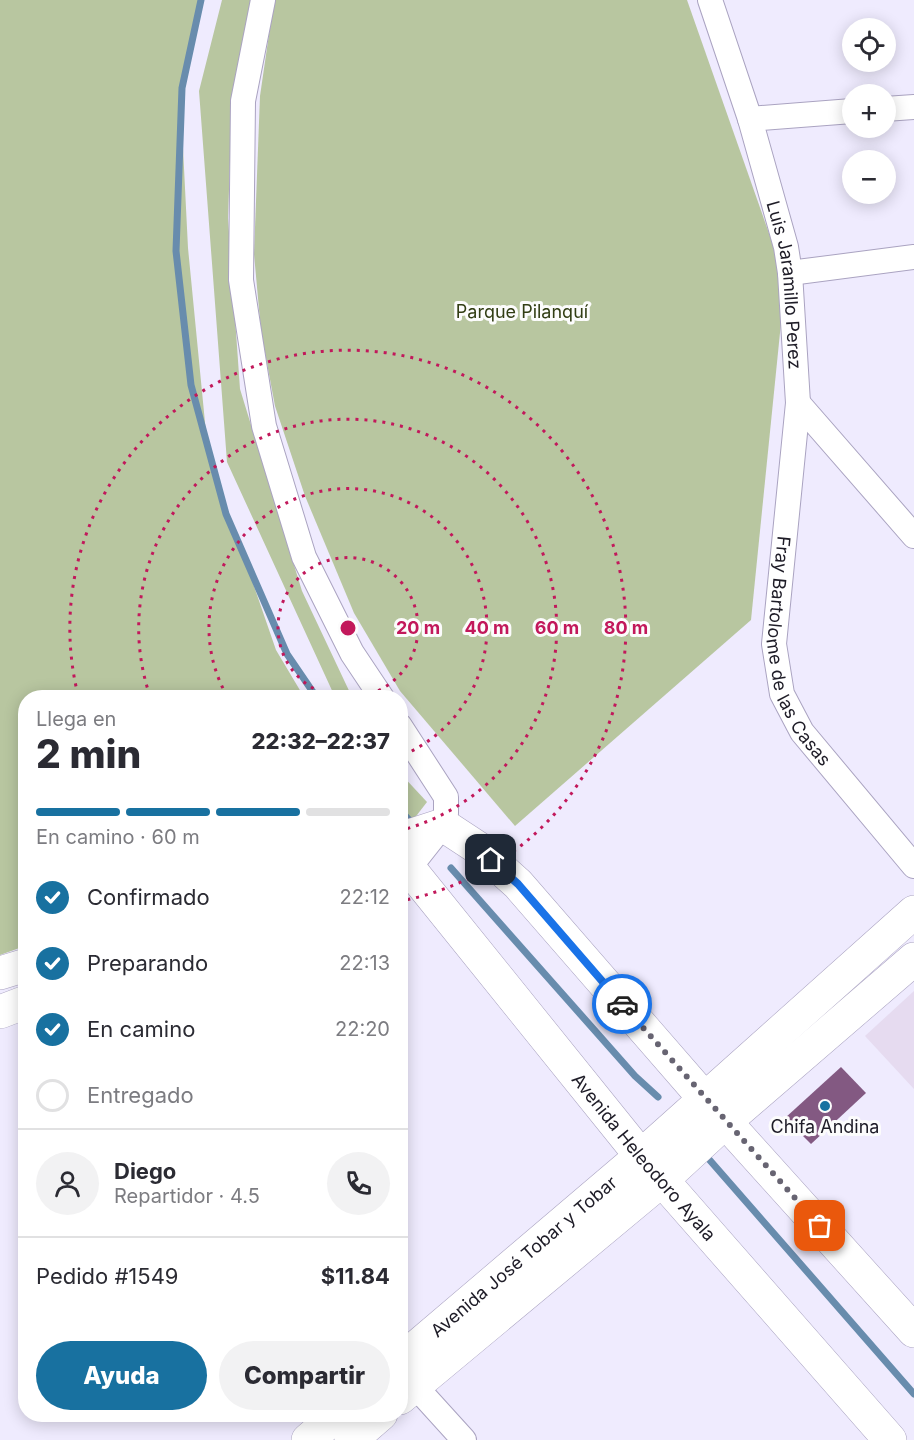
<!DOCTYPE html>
<html lang="es">
<meta charset="utf-8">
<style>
body{margin:0;font-family:Inter,sans-serif;background:#f2f2f3;color:#2b2b33;height:100vh;display:flex;flex-direction:column;font-size:22px;white-space:nowrap}
*{box-sizing:border-box;margin:0}
p{font-size:20px;color:#7c7c81}
.icon{flex:none;width:33px;height:33px;fill:none;stroke:currentColor;stroke-width:2;stroke-linecap:round;stroke-linejoin:round}
.map{position:relative;flex:1;overflow:hidden}
.sheet{position:absolute;left:18px;top:690px;width:390px;height:732px;display:flex;flex-direction:column;background:#fff;border-radius:24px;box-shadow:0 3px 15px #0003}
.sheet>*{flex:none}
.fabs{position:absolute;left:842px;top:18px;display:grid;gap:12px}
.fabs a{display:grid;place-items:center;width:54px;height:54px;border-radius:50%;background:#fff;box-shadow:0 3px 15px #0003;font-size:30px}
.pin{position:absolute;display:grid;place-items:center;width:51px;height:51px;color:#fff;margin:-26px;border-radius:12px;box-shadow:0 3px 9px #0006}
.courier{position:absolute;display:grid;place-items:center;width:60px;height:60px;margin:-30px;border:4px solid #1a73e8;border-radius:50%;background:#fff;color:#222;box-shadow:0 2px 8px #0007}
.overview em{font-style:normal;font-weight:800}
.overview div{display:flex;flex-direction:column-reverse}
.overview{display:flex;align-items:center;justify-content:space-between;height:102px;padding:0 18px}
h1{font-size:39px;font-weight:800;line-height:45px}
.bar{display:grid;grid-template-columns:repeat(4,1fr);gap:9px 6px;align-content:center;height:72px;padding:0 18px}
.bar i{height:8px;border-radius:4px;background:#e1e1e2}
.bar .active{background:#1871a0}
.bar p{grid-column:span 4}
.line{display:flex;align-items:center;gap:15px;padding:0 18px;border-top:2px solid #e1e1e2}
.line div{flex:1}
.round{display:grid;place-items:center;flex:none;width:63px;height:63px;border-radius:32px;background:#f2f2f3}
ol{padding:0 18px;list-style:none}
li{display:flex;align-items:center;gap:18px;height:66px}
li p{margin-inline-start:auto}
li .icon{padding:6px;border-radius:50%;background:#1871a0;color:#fff;stroke-width:4}
li:last-child{color:#7c7c81}
li i{width:33px;height:33px;border:3px solid #e1e1e2;border-radius:50%}
.cta{display:flex;gap:12px;margin-top:auto;padding:12px 18px}
.cta a{flex:1;height:69px;border-radius:36px;background:#1871a0;color:#fff;font-size:24px;font-weight:800;line-height:69px;text-align:center}
.cta a+a{background:#f2f2f3;color:#2b2b33}
.map>svg:first-child{display:block}
</style>
<div class="map">
<svg width="914" height="1440" viewBox="0 0 914 1440">
<rect width="100%" height="100%" fill="#efebfe"/>
<path fill="#e6dbf0" d="M914,991V1089L865,1036Z"/>
<g fill="#b8c6a0">
<path d="M0,0H201L180,88L188,248L208,453L276,650L304,697L26,698L25,946L0,955Z"/>
<path d="M222,0H255L232,102L228,218L240,389L302,591L352,697H335L227,462L199,91Z"/>
<path d="M274,0H687L771,239L778,266L782,313L751,620L515,826L400,691L354,613L305,496L275,406L261,331L254,254L260,96Z"/>
<path d="M400,773L427,802L410,824L401,815Z"/>
</g>
<g fill="none" stroke-linecap="round" stroke-linejoin="round">
<g stroke="#688cad" stroke-width="7">
<path d="M201,0L182,88L176,251L191,385L226,514L287,654L317,698"/>
<path d="M400,810L411,822"/>
<path d="M451,868L635,1076L658,1097"/>
<path d="M707,1157L914,1394"/>
</g>
</g>
<path fill="#835982" d="M841,1067L866,1093L811,1144L785,1118Z"/>
<g fill="none" stroke-linecap="round" stroke-linejoin="round">
<defs>
<g id="street">
<path d="M263,0L243,101L241,280L264,426L304,557L352,653L382,698"/>
<path id="s1" d="M710,0L750,119L786,247L790,273L798,403L774,644L782,694L802,732L914,866"/>
<path d="M885,109L914,107"/>
<path d="M750,119L852,111"/>
<path d="M790,273L914,257"/>
<path d="M798,403L914,536"/>
<path d="M400,726L446,797V813L443,825L409,868"/>
<path d="M415,1386L464,1440"/>
</g>
<g id="secondary">
<path d="M400,839L443,825L478,848L518,884L704,1098L914,1331"/>
<path id="s2" d="M400,871L409,868L641,1156L890,1440"/>
<path d="M0,973L26,965"/>
<path d="M0,1012L26,1002"/>
<path id="s3" d="M400,1361L641,1156L914,912"/>
<path d="M400,1398L662,1180L726,1121L914,959"/>
<path d="M308,1440L338,1414"/>
<path d="M351,1440L381,1414"/>
</g>
</defs>
<use href="#street" stroke="#aaa3c1" stroke-width="26"/>
<use href="#secondary" stroke="#aaa3c1" stroke-width="34"/>
<use href="#street" stroke="#fff" stroke-width="24"/>
<use href="#secondary" stroke="#fff" stroke-width="33"/>
</g>
<g fill="none" stroke-linecap="round" stroke-linejoin="round">
<path stroke="#676472" stroke-width="6" stroke-dasharray="0 10.8" d="M622,1004L820,1226"/>
<path stroke="#1a73e8" stroke-width="8" d="M491,860L518,884L622,1004"/>
</g>
<g fill="none" stroke="#c2185b" stroke-width="3" stroke-dasharray="3 6">
<path d="M339 697A70 70 0 1 1 357 697"/>
<path d="M227 696A139 139 0 1 1 401 756"/>
<path d="M150 696A209 209 0 1 1 402 830"/>
<path d="M78 695A278 278 0 1 1 401 901"/>
</g>
<circle fill="#1871a0" stroke="#fcfcfc" stroke-width="2" cx="825" cy="1106" r="6"/>
<g text-anchor="middle" dominant-baseline="central" stroke-width="6" stroke-linejoin="round" paint-order="stroke">
<g font-size="18" fill="#1e1c27" stroke="#fcfcfc">
<text stroke="none"><textPath href="#s1" startOffset="296">Luis Jaramillo Perez</textPath></text>
<text stroke="none"><textPath href="#s1" startOffset="670">Fray Bartolome de las Casas</textPath></text>
<text stroke="none"><textPath href="#s2" startOffset="382">Avenida Heleodoro Ayala</textPath></text>
<text stroke="none"><textPath href="#s3" startOffset="162">Avenida José Tobar y Tobar</textPath></text>
</g>
<g font-size="18" fill="#323e14" stroke="#fcfcfc">
<text x="522" y="311">Parque Pilanquí</text>
</g>
<g font-size="18" fill="#1e1c27" stroke="#fcfcfc">
<text x="825" y="1126">Chifa Andina</text>
</g>
</g>
<circle cx="348" cy="628" r="9" fill="#c2185b" stroke="#fcfcfc" stroke-width="3"/>
<g font-size="18" text-anchor="middle" font-weight="bold" fill="#c2185b" stroke="#fcfcfc" stroke-width="6" stroke-linejoin="round" paint-order="stroke">
<text x="418" y="634">20 m</text>
<text x="487" y="634">40 m</text>
<text x="557" y="634">60 m</text>
<text x="626" y="634">80 m</text>
</g>
</svg>
<div class="fabs">
<a><svg class="icon" aria-label="locate" viewBox="0 0 24 24"><circle cx="12" cy="12" r="6"/><path d="M12 2v4M12 18v4M2 12h4M18 12h4"/></svg></a>
<a>+</a>
<a>−</a>
</div>
<div class="pin" style="left:820px;top:1226px;background:#ea580c"><svg class="icon" aria-label="bag" viewBox="0 0 24 24"><path d="M5 8h14l-1 12H6zM9 8a3 3 0 0 1 6 0"/></svg></div>
<div class="pin" style="left:491px;top:860px;background:#1f2937"><svg class="icon" aria-label="home" viewBox="0 0 24 24"><path d="M3 11l9-7 9 7M6 9v11h12V9"/></svg></div>
<div class="courier" style="left:622px;top:1004px"><svg class="icon" aria-label="car" viewBox="0 0 24 24"><path d="M5 17H2v-5l4-1 3-4h7l3 4 3 1v5h-3M9 17h6M6 11h13"/><circle cx="7" cy="17" r="2"/><circle cx="17" cy="17" r="2"/></svg></div>
<section class="sheet">
<div class="overview"><div><h1>2 min</h1><p>Llega en</p></div><em>22:32–22:37</em></div>
<div class="bar"><i class="active"></i><i class="active"></i><i class="active"></i><i></i><p>En camino · 60 m</p></div>
<ol>
<li><svg class="icon" aria-label="check" viewBox="0 0 24 24"><path d="M5 12l5 5 9-10"/></svg>Confirmado<p>22:12</p></li>
<li><svg class="icon" aria-label="check" viewBox="0 0 24 24"><path d="M5 12l5 5 9-10"/></svg>Preparando<p>22:13</p></li>
<li><svg class="icon" aria-label="check" viewBox="0 0 24 24"><path d="M5 12l5 5 9-10"/></svg>En camino<p>22:20</p></li>
<li><i></i>Entregado</li>
</ol>
<div class="line" style="height:108px"><a class="round"><svg class="icon" aria-label="person" viewBox="0 0 24 24"><circle cx="12" cy="8" r="4"/><path d="M4 21q1-7 8-7t8 7"/></svg></a><div><b>Diego</b><p>Repartidor · 4.5</p></div><a class="round"><svg class="icon" aria-label="phone" viewBox="0 0 24 24"><path d="M5 4h4l2 5-3 2q2 4 5 5l2-3 5 2v4C11 20 4 13 5 4z"/></svg></a></div>
<div class="line" style="height:78px"><div>Pedido #1549</div><b>$11.84</b></div>
<div class="cta"><a>Ayuda</a><a>Compartir</a></div>
</section>
</div>
